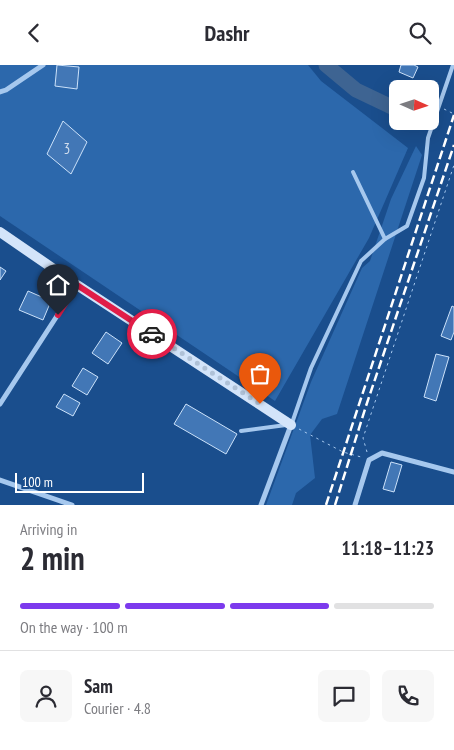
<!DOCTYPE html>
<meta charset="utf-8">
<style>
body{margin:0;font-family:"PT Sans Narrow",sans-serif;background:#f7f7f7;color:#2b2b33;height:100vh;display:flex;flex-direction:column;font-size:19px;white-space:nowrap}
*{box-sizing:border-box;margin:0}
p{font-size:16px;color:#7c7c81}
.icon{flex:none;width:28px;height:28px;fill:none;stroke:currentColor;stroke-width:2;stroke-linecap:round;stroke-linejoin:round}
.map{position:relative;height:440px;overflow:hidden}
.panel{display:flex;flex-direction:column;background:#fff;flex:1}
.panel>*{flex:none}
.needle{width:32px;rotate:93deg}
.controls{position:absolute;left:389px;top:15px;display:grid;gap:10px}
.controls a{display:grid;place-items:center;width:50px;height:50px;border-radius:8px;background:#fff;box-shadow:0 5px 20px #0002;font-size:25px}
.scale{position:absolute;left:15px;bottom:12px;width:129px;box-sizing:border-box;padding-left:5px;border:2px solid #fff;border-top:0;font-size:14px;line-height:18px;white-space:nowrap;color:#fff;-webkit-text-stroke:4px #1a4e8d;paint-order:stroke}
.pin{position:absolute;display:grid;place-items:center;width:42px;height:42px;color:#fff;margin:-51px -21px;border-radius:50% 50% 50% 0;rotate:-45deg;box-shadow:0 0 5px #0007}
.pin .icon{rotate:45deg}
.courier{position:absolute;display:grid;place-items:center;width:50px;height:50px;margin:-25px;border:4px solid #e11d48;border-radius:50%;background:#fff;color:#222;box-shadow:0 1px 6px #0007}
.head em{font-style:normal;font-weight:700}
.head div{display:flex;flex-direction:column-reverse}
.head{display:flex;align-items:center;justify-content:space-between;height:85px;padding:0 20px}
h1{font-size:32px;font-weight:700;line-height:38px}
.bar{display:grid;grid-template-columns:repeat(4,1fr);gap:8px 5px;align-content:center;height:60px;padding:0 20px}
.bar i{height:6px;border-radius:4px;background:#e1e1e2}
.bar .active{background:#7c3aed}
.bar p{grid-column:span 4}
.line{display:flex;align-items:center;gap:12px;padding:0 20px;border-top:1px solid #e1e1e2}
.line div{flex:1}
.round{display:grid;place-items:center;flex:none;width:52px;height:52px;border-radius:8px;background:#f7f7f7}
header{display:flex;justify-content:space-between;align-items:center;height:65px;padding:0 20px;background:#fff;font-size:22px;font-weight:700}
.map>svg:first-child{display:block}
</style>
<header><svg class="icon" aria-label="back" viewBox="0 0 24 24"><path d="M15 5l-7 7 7 7"/></svg>Dashr<svg class="icon" aria-label="search" viewBox="0 0 24 24"><circle cx="10" cy="10" r="6"/><path d="M15 15l6 6"/></svg></header>
<div class="map">
<svg width="454" height="440" viewBox="0 0 454 440">
<rect width="100%" height="100%" fill="#1a4e8d"/>
<g fill="#2c68ac">
<path d="M0,0H308L321,16L408,83L369,173L275,336L0,151Z"/>
<path d="M416,81L422,90L337,349L322,354L310,370L315,413L296,428L292,440H266L311,317L362,203L370,196L391,134Z"/>
</g>
<g fill="none" stroke-linecap="round" stroke-linejoin="round">
<path stroke="#3e6492" stroke-width="15" d="M326,0L356,25L398,45"/>
</g>
<g fill="#4277b6" stroke="#cce2fa">
<path d="M57,0L79,2L77,24L55,21Z"/>
<path d="M401,0H414L418,2L413,13L399,7Z"/>
<path d="M63,56L87,77L71,109L47,89Z"/>
<path d="M0,202L6,206L0,215Z"/>
<path d="M28,226L51,236L43,255L19,245Z"/>
<path d="M452,241L454,242V267L451,275L441,271Z"/>
<path d="M106,267L122,278L108,299L92,288Z"/>
<path d="M436,289L449,292L436,336L424,332Z"/>
<path d="M83,303L98,312L87,330L72,321Z"/>
<path d="M64,329L80,338L73,351L56,342Z"/>
<path d="M186,339L237,369L226,389L174,359Z"/>
<path d="M391,397L402,400L394,427L383,424Z"/>
</g>
<g fill="none" stroke-linecap="round" stroke-linejoin="round">
<g stroke="#a6c8ee" stroke-width="1" stroke-dasharray="2.5 4" stroke-linecap="butt">
<path d="M444,44L454,49"/>
<path d="M299,364L343,387L361,392"/>
<path d="M367,387L363,373L454,100"/>
</g>
<g stroke="#a6c8ee" stroke-width="4">
<path d="M353,107L385,174"/>
<path d="M292,358L311,303L361,196L385,174L407,161L424,113L428,73L453,0"/>
<path d="M241,366L286,360"/>
</g>
<g stroke="#a6c8ee" stroke-width="5">
<path d="M0,27L6,25L43,0"/>
<path d="M0,339L77,220"/>
<path d="M0,415L72,440"/>
<path d="M261,440L291,360"/>
<path d="M355,440L369,395L382,388L454,407"/>
</g>
<path stroke="#d3e4fa" stroke-width="10" d="M0,167L77,220L291,360"/>
<g stroke="#fff" stroke-width="2.5" stroke-dasharray="9 4" stroke-linecap="butt">
<path d="M326,440L454,50"/>
<path d="M335,440L366,341L454,80"/>
</g>
</g>
<g fill="none" stroke-linecap="round" stroke-linejoin="round">
<path stroke="#afc1d7" stroke-width="5" stroke-dasharray="0 9" d="M152,269L260,339"/>
<path stroke="#e11d48" stroke-width="6" d="M58,250L77,220L152,269"/>
</g>
<g text-anchor="middle" dominant-baseline="central" stroke-width="4" stroke-linejoin="round" paint-order="stroke">
<g font-size="15" fill="#d0dded">
<text x="67" y="83">3</text>
</g>
</g>
</svg>
<div class="controls">
<a><svg class="needle" viewBox="-14 -14 28 28"><path d="M0-13l5 13h-10z" fill="#e53935"/><path d="M0 13l5-13h-10z" fill="#7c7c81"/></svg></a>
</div>
<div class="scale">100 m</div>
<div class="pin" style="left:260px;top:339px;background:#ea580c"><svg class="icon" aria-label="bag" viewBox="0 0 24 24"><path d="M5 8h14l-1 12H6zM9 8a3 3 0 0 1 6 0"/></svg></div>
<div class="pin" style="left:58px;top:250px;background:#1f2937"><svg class="icon" aria-label="home" viewBox="0 0 24 24"><path d="M3 11l9-7 9 7M6 9v11h12V9"/></svg></div>
<div class="courier" style="left:152px;top:269px"><svg class="icon" aria-label="car" viewBox="0 0 24 24"><path d="M5 17H2v-5l4-1 3-4h7l3 4 3 1v5h-3M9 17h6M6 11h13"/><circle cx="7" cy="17" r="2"/><circle cx="17" cy="17" r="2"/></svg></div>
</div>
<section class="panel">
<div class="head"><div><h1>2 min</h1><p>Arriving in</p></div><em>11:18–11:23</em></div>
<div class="bar"><i class="active"></i><i class="active"></i><i class="active"></i><i></i><p>On the way · 100 m</p></div>
<div class="line" style="height:90px"><a class="round"><svg class="icon" aria-label="person" viewBox="0 0 24 24"><circle cx="12" cy="8" r="4"/><path d="M4 21q1-7 8-7t8 7"/></svg></a><div><b>Sam</b><p>Courier · 4.8</p></div><a class="round"><svg class="icon" aria-label="chat" viewBox="0 0 24 24"><path d="M4 5h16v11H9l-5 4z"/></svg></a><a class="round"><svg class="icon" aria-label="phone" viewBox="0 0 24 24"><path d="M5 4h4l2 5-3 2q2 4 5 5l2-3 5 2v4C11 20 4 13 5 4z"/></svg></a></div>
</section>
